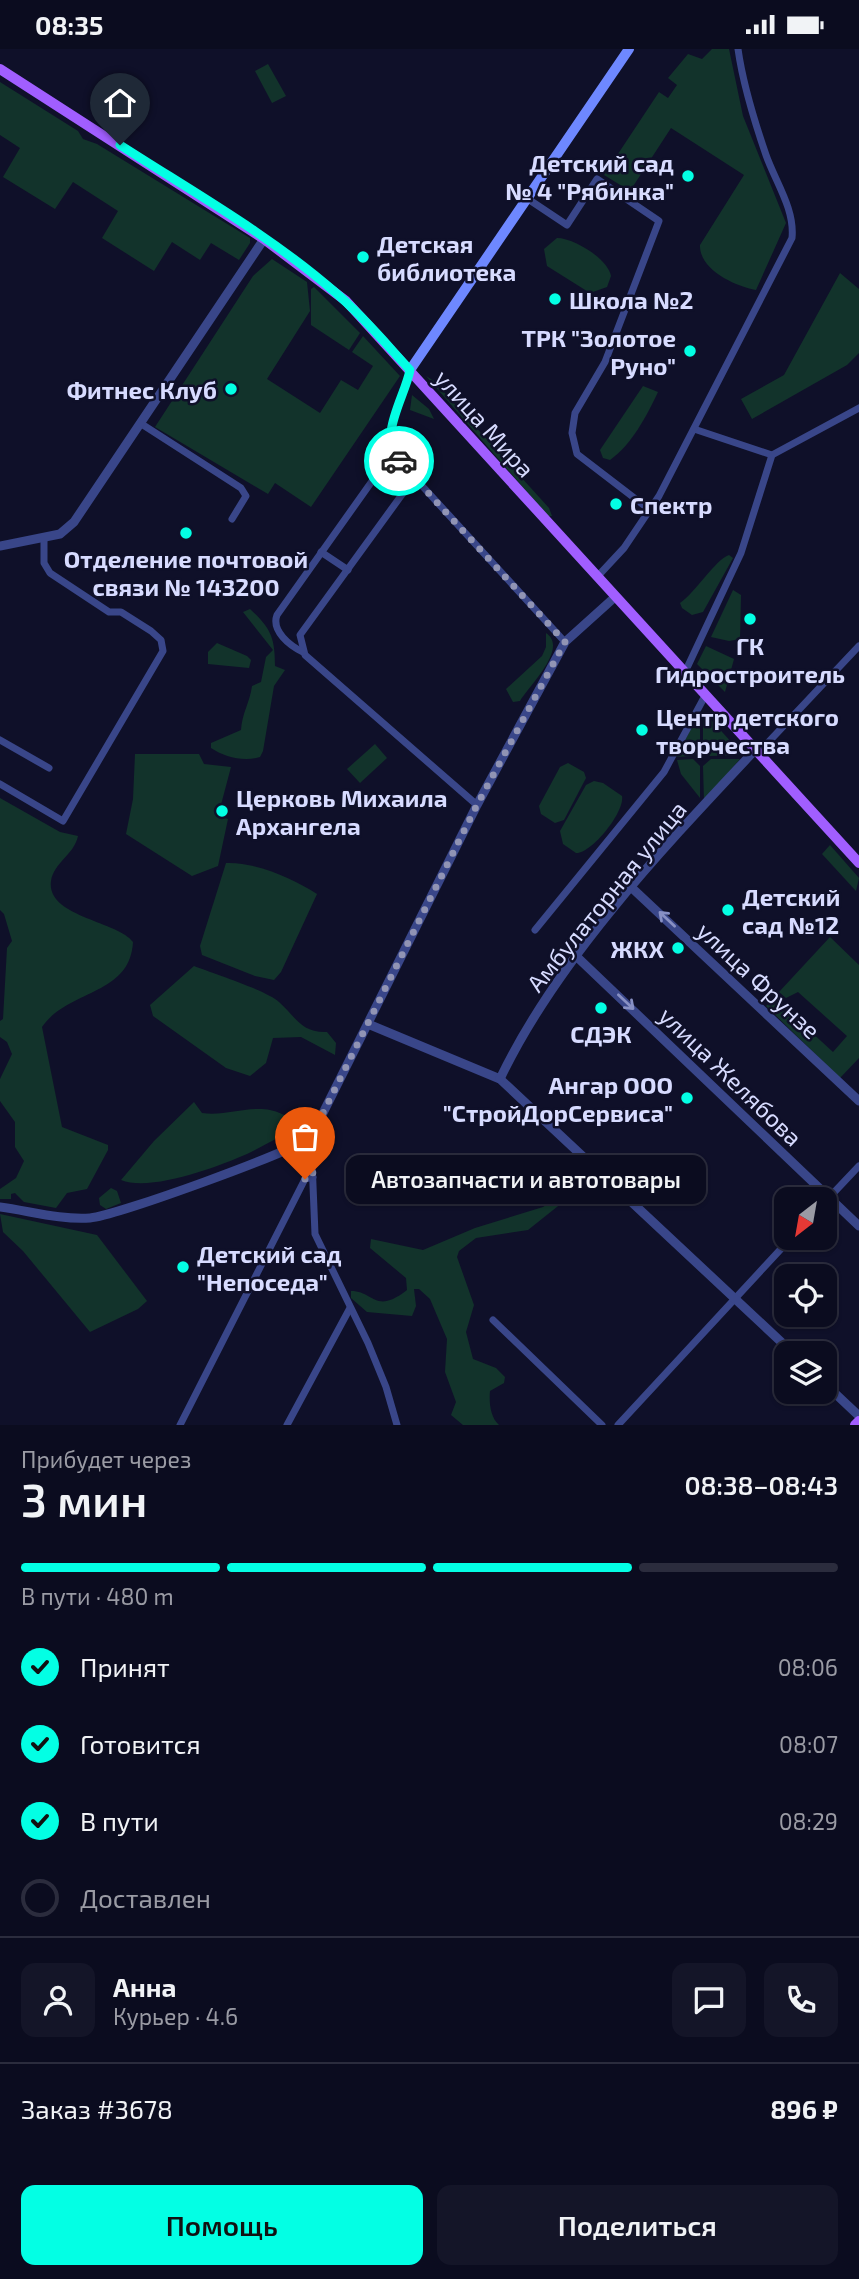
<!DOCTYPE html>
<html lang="ru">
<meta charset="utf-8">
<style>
body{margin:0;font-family:"Exo 2",sans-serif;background:#141528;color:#f1f3f6;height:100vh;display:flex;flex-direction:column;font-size:26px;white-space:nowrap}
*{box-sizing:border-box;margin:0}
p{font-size:23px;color:#9a9ba4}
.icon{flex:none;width:38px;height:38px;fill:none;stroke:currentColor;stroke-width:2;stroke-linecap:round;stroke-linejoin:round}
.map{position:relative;height:1376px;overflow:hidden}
.sheet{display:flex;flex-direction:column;background:#0b0c1f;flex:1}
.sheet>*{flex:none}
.needle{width:46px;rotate:211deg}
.tools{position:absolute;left:774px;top:1138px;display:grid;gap:14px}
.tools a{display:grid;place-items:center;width:63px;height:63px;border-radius:14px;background:#0b0c1f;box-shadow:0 2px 5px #0004,0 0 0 2px #2b2c3d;font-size:35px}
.pin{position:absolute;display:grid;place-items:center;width:60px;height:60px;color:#fff;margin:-72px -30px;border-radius:50% 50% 50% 0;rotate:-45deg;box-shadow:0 0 7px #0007}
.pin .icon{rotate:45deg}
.courier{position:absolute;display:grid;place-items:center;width:70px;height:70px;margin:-35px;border:5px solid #03ffe4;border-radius:50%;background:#fff;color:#222;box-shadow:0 2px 9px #0007}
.bubble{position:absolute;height:49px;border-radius:14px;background:#0b0c1f;box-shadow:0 2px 5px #0004,0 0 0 2px #2b2c3d;font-size:23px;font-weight:600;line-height:49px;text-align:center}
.overview em{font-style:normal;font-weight:600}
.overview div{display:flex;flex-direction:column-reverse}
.overview{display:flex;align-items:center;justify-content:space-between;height:119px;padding:0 21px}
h1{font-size:46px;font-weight:600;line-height:52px}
.bar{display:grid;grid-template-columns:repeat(4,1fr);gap:10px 7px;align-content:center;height:84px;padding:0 21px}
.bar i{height:9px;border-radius:5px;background:#2b2c3d}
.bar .active{background:#03ffe4}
.bar p{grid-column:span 4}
.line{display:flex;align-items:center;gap:18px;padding:0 21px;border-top:2px solid #2b2c3d}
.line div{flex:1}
.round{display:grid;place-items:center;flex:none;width:74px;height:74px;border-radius:14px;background:#141528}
ol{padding:0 21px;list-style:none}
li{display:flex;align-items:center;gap:21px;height:77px}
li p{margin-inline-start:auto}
li .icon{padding:7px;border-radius:50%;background:#03ffe4;color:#111;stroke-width:4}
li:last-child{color:#9a9ba4}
li i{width:38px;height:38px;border:4px solid #2b2c3d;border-radius:50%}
.button{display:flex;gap:14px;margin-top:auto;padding:14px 21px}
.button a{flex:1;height:80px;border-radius:14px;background:#03ffe4;color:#111;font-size:28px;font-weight:600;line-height:80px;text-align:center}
.button a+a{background:#141528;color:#f1f3f6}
.status{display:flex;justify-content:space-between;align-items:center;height:49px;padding:0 35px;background:#0b0c1f;direction:ltr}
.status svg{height:19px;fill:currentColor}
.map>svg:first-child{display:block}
</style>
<div class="status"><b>08:35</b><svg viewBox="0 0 49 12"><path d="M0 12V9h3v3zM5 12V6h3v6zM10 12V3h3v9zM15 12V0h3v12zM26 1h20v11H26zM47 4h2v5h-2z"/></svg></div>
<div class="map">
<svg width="859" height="1376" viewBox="0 0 859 1376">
<rect width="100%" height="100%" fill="#0f1029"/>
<g fill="#12332b">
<path d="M712,0H729L743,67L786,174L756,241C734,237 699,220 700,196L744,126L671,79L630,142L604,126L659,43L668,49L677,36L668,29L688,5L702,10Z"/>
<path d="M268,15L286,47L272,54L255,22Z"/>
<path d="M0,33L78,82L83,90L97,95L250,189V194L239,211L211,194L200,211L172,193L154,222L102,189L118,162L73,133L55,160L3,128L20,99L0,86Z"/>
<path d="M557,189C574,189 608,210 611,227L607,238L590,244L547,217L544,200Z"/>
<path d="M272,210L307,233L310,262L267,330L320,364L341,331L358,341L373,317L352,303L363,287L400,327L311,458L275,434L268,445L155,378L253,227Z"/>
<path d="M840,224L859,240V304L847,316L752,370L741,350L784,326Z"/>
<path d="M314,238L360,284L349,301L311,276V240Z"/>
<path d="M426,327L434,332L549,459L552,467H548Z"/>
<path d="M643,337L658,343C646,368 632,395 610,411L603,409L600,401Z"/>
<path d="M412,346L429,360L434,370L410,361Z"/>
<path d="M729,506L733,509L703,563L692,566L682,559L680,554C696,543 715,511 729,506Z"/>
<path d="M733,541L741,546L740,590L729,592L711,588Z"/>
<path d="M250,560C271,579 275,589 275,617L285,621L274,637L263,702L260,708C244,713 224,708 211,699V694L241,681C242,664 250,653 252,637L261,633L266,608L273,601L243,563Z"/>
<path d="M546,584C569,599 529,637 520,652L513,653L506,640L542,607L546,598Z"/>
<path d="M217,594L247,607L251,611L249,619L208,615V603Z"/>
<path d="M706,597L734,610L725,643L697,615Z"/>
<path d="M700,662V700L693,707L676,708Z"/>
<path d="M703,662L743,706L710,707L703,700Z"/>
<path d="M375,695L387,709L360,734L347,720Z"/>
<path d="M135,705H199L204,715L231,718L218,767L228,770L218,817L192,827L126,785L133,750Z"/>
<path d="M693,710L700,717V749L681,725L677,711Z"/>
<path d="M711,710H740L704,752L703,717Z"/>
<path d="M568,714L584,723L586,729L564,771L555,774L541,765L539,757L560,718Z"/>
<path d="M594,732L603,734L622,747C625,763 591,805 576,804L563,795L560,782L586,736Z"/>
<path d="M0,749L60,783L78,787C74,806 54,813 51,832C46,868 118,872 133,893C130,947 68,940 42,978L62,1078L108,1096V1101L87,1140L67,1144L56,1159L24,1153L15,1144L11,1145V1150H0V1140L16,1129L24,1112L15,1098V1073L0,1052V1030L12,1005L7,993L0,988V972L3,970L7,899L12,892L4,865L0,861Z"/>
<path d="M830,796L859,829L856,842L822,805Z"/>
<path d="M226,814C256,813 292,829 317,845L281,923L274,931L255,927L202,906L200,897Z"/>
<path d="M830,888L859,916V1009L840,1029L766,957L774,949L833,1003L847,987L798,943L786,949L779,943Z"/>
<path d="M194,917C212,924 268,942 279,953C296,968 301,984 327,983L336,994L335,1006L301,988L273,989L266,1014L250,1027L226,1019L153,967L150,956Z"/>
<path d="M194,1053L202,1064C223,1067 241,1059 262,1060C285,1061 281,1073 309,1063L312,1075L307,1080C284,1082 269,1095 247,1105C217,1118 151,1143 121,1131L154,1092Z"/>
<path d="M590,1125H593L592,1130L528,1181L476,1189L459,1202L457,1208L474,1256L466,1283L473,1310L496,1319L505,1328L504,1334L490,1342C489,1353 490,1368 499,1376H463L451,1366L456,1353L445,1323L447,1290L430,1250L419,1240H414L416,1257L412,1267L367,1263L351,1249V1242C374,1242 375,1266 407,1241L406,1229L370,1199L371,1190L423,1201L475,1179L543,1158Z"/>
<path d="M111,1139L117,1142L121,1154L106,1160L100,1156L99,1149Z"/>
<path d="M0,1165L97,1186L147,1252L138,1260L90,1283L23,1202L3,1183Z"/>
</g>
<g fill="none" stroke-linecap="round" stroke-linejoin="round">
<g stroke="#394689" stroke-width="7">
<path d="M528,150L567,176L597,130L659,172L605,313L575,364L572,384L577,405L650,461"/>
<path d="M410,322L393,373L392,404L565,593"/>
<path d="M140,374L241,439L246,447L232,470"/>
<path d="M694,380L772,406"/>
<path d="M414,429L300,586L305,606L477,756"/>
<path d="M321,503L348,521"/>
<path d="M597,528L624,499L659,447L792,189C795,160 775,132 766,106C754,71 743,36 738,0"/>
<path d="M303,603C290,597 271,582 277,566L392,404"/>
<path d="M686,621L741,504L772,406L859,359"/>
<path d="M0,691L49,719"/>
<path d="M760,702L859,597"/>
<path d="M0,735L63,772L163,602L161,591L151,582L121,563H109L50,524L44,514V489"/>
<path d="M535,881L664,723L706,645"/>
<path d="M311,1088L315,1185L368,1294L386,1338L397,1376"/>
<path d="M824,1154L859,1117"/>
<path d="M493,1271L602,1376"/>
<path d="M180,1376L305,1130L313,1128"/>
<path d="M287,1376L350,1259"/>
<path d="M618,1376L792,1188"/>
</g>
<g stroke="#394689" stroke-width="9">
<path d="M0,497L60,485L74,473L264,190"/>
<path d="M632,839L859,1052"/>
<path d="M576,907L859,1177"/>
<path d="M368,975L500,1030L793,1304"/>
<path d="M500,1030C557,910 666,796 757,699"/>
<path d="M0,1158C30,1162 60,1171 90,1169C115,1167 293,1103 311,1088L477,756L565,593L615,548"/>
<path d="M824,1334L859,1367"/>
</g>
<path stroke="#6e88ff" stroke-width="10" d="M410,321L629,0"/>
<g stroke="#a15eff" stroke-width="10">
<path d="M0,20L264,190L346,252L859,814"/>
<path d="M855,1376L859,1372"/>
</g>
</g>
<defs><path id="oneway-shaft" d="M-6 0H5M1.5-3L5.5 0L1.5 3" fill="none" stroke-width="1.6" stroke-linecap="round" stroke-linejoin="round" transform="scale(1.75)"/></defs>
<g stroke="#8890c4">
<use href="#oneway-shaft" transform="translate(667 870) rotate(-137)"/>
<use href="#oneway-shaft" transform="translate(626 953) rotate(43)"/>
</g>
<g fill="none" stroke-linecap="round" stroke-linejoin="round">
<path stroke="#9194b4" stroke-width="7" stroke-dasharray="0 12.6" d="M305,1130L313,1128L311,1088L477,756L565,593L399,412"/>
<path stroke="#03ffe4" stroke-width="9" d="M120,96C193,143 271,187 336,244C363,267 386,295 410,321C405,348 377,388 399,412"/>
</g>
<g fill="#03ffe4" stroke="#0f1029" stroke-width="2.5">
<circle cx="688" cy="127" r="7"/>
<circle cx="363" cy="208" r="7"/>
<circle cx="555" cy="250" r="7"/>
<circle cx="690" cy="302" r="7"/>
<circle cx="231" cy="340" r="7"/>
<circle cx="616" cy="455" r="7"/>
<circle cx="186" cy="484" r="7"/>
<circle cx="750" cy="570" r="7"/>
<circle cx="642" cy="681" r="7"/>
<circle cx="222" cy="762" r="7"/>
<circle cx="728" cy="861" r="7"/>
<circle cx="678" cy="899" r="7"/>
<circle cx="601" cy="959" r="7"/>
<circle cx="687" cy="1049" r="7"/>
<circle cx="183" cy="1218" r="7"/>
</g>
<g text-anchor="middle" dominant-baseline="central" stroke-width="5" stroke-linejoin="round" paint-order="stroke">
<g font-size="24" font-weight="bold" fill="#d7dbff" stroke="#0f1029" text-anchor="start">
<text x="674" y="113" text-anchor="end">Детский сад<tspan x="674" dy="28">№ 4 "Рябинка"</tspan></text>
<text x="377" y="194">Детская<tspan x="377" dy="28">библиотека</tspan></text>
<text x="569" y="250">Школа №2</text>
<text x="676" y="288" text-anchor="end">ТРК "Золотое<tspan x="676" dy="28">Руно"</tspan></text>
<text x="217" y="340" text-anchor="end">Фитнес Клуб</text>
<text x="630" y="455">Спектр</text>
<text x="186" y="509" text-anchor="middle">Отделение почтовой<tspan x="186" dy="28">связи № 143200</tspan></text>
<text x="750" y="596" text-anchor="middle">ГК<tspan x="750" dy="28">Гидростроитель</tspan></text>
<text x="656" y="667">Центр детского<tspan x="656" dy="28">творчества</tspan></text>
<text x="236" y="748">Церковь Михаила<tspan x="236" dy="28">Архангела</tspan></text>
<text x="742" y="847">Детский<tspan x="742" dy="28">сад №12</tspan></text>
<text x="664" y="899" text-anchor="end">ЖКХ</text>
<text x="601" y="984" text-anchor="middle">СДЭК</text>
<text x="673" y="1035" text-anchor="end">Ангар ООО<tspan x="673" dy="28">"СтройДорСервиса"</tspan></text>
<text x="197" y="1204">Детский сад<tspan x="197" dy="28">"Непоседа"</tspan></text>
</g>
<g font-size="24" fill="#d7dbff" stroke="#0f1029">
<text transform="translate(485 374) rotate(48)">улица Мира</text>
<text transform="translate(606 847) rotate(-51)">Амбулаторная улица</text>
<text transform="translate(759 931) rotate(43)">улица Фрунзе</text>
<text transform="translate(731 1027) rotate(44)">улица Желябова</text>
</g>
</g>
</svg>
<div class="tools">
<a><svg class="needle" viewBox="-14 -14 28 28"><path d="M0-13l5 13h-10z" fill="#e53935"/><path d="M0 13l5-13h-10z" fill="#9a9ba4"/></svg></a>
<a><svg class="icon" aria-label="locate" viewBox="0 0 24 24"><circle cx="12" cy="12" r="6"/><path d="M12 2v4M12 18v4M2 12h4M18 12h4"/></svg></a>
<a><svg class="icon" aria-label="layers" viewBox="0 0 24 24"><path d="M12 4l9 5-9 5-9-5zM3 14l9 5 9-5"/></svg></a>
</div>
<div class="pin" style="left:305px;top:1130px;background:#ea580c"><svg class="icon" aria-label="bag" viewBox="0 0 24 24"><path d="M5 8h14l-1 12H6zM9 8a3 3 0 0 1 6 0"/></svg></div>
<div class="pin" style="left:120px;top:96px;background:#1f2937"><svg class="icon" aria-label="home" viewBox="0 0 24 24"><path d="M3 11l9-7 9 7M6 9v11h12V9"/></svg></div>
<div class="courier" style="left:399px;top:412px"><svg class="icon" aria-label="car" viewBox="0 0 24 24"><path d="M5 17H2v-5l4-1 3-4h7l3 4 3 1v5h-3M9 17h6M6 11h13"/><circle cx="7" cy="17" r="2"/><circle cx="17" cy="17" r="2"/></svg></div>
<div class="bubble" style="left:346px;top:1106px;width:360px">Автозапчасти и автотовары</div>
</div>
<section class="sheet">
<div class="overview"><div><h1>3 мин</h1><p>Прибудет через</p></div><em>08:38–08:43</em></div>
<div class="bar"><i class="active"></i><i class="active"></i><i class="active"></i><i></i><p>В пути · 480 m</p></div>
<ol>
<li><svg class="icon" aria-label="check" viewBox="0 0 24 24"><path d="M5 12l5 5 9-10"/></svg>Принят<p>08:06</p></li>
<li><svg class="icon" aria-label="check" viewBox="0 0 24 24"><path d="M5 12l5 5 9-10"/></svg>Готовится<p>08:07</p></li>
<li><svg class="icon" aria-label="check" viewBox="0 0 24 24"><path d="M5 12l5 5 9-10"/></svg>В пути<p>08:29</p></li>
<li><i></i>Доставлен</li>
</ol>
<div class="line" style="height:126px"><a class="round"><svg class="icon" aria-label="person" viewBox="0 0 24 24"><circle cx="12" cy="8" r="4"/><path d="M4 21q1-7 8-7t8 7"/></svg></a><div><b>Анна</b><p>Курьер · 4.6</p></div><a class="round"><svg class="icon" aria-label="chat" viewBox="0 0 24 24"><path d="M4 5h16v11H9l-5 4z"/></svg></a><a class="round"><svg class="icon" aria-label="phone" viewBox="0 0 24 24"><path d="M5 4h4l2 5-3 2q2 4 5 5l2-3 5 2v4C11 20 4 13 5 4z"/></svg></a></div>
<div class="line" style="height:91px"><div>Заказ #3678</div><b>896 ₽</b></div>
<div class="button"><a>Помощь</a><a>Поделиться</a></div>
</section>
